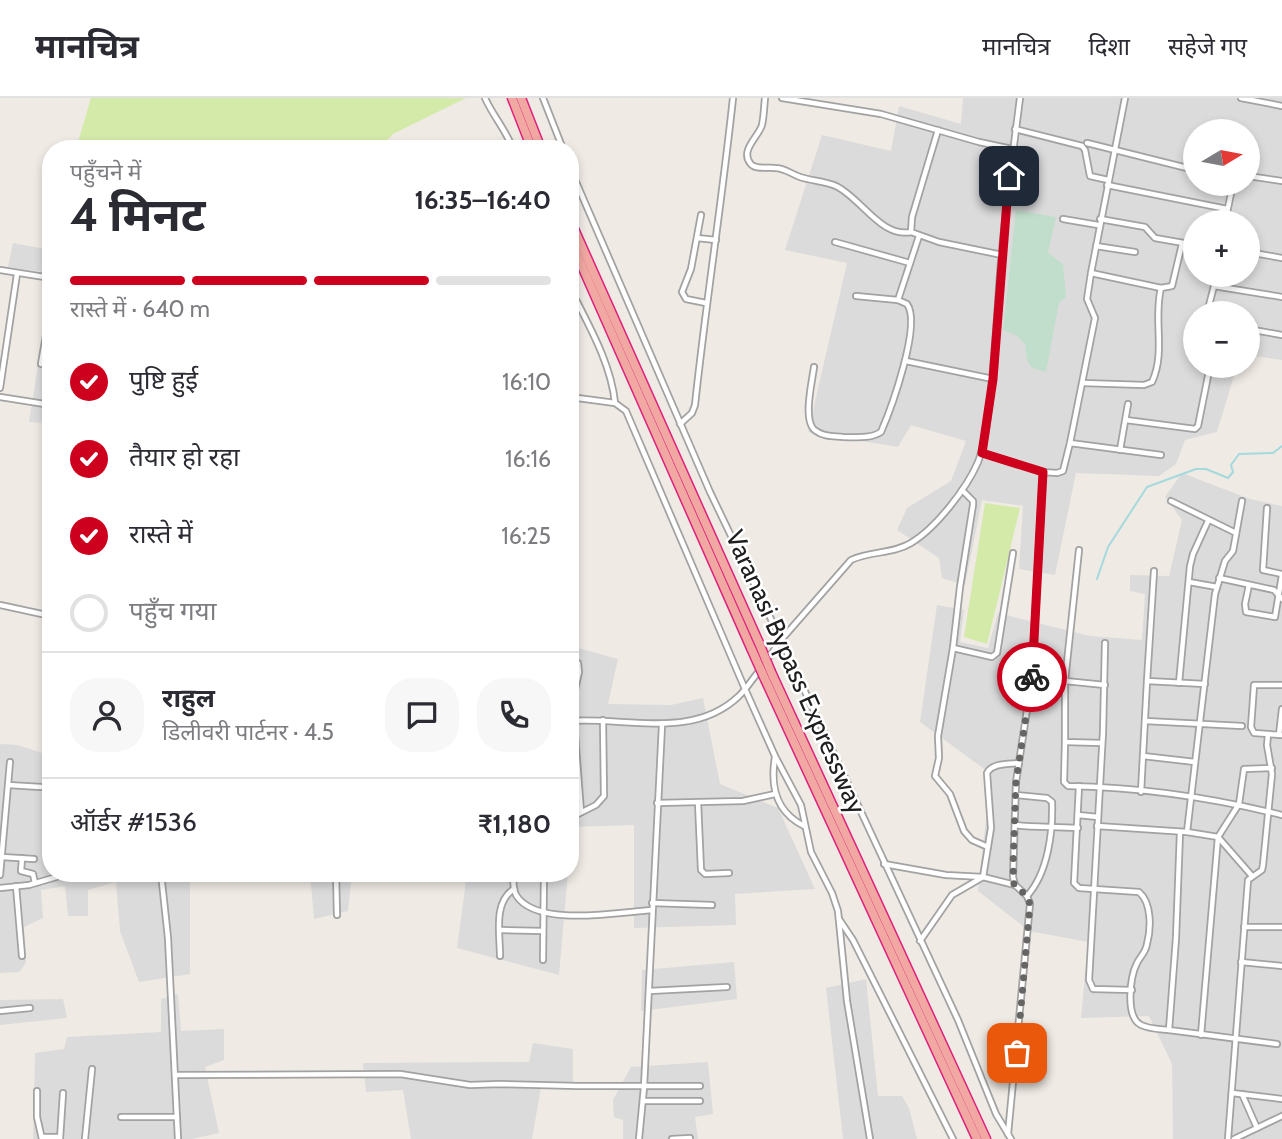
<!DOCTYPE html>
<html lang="hi">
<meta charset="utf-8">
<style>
body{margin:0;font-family:Cabin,"Noto Sans Devanagari",sans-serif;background:#f7f7f7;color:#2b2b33;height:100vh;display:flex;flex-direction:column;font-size:26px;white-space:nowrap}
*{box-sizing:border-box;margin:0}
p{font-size:23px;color:#7c7c81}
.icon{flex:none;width:38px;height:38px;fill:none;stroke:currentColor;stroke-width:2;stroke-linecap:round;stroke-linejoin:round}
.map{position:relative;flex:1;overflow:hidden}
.drawer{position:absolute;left:42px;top:42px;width:537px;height:742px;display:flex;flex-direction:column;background:#fff;border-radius:28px;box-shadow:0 4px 10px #0003}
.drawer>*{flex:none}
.needle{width:46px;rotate:80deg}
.fabs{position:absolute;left:1183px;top:21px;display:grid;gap:14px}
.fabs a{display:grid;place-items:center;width:77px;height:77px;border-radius:50%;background:#fff;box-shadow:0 4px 10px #0003;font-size:35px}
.pin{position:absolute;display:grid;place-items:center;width:60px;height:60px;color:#fff;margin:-30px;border-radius:14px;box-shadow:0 4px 10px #0006}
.courier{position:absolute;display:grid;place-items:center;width:70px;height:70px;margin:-35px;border:5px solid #cd001d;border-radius:50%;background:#fff;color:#222;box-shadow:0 2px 9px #0007}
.overview em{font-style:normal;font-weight:700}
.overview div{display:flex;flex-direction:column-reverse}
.overview{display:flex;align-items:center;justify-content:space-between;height:119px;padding:0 28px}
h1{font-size:46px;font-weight:700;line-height:52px}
.bar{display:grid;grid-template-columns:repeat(4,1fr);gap:10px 7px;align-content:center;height:84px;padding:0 28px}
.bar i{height:9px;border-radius:5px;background:#e1e1e2}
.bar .current{background:#cd001d}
.bar p{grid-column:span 4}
.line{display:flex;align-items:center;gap:18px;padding:0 28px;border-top:2px solid #e1e1e2}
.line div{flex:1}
.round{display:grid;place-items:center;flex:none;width:74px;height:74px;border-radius:28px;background:#f7f7f7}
ol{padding:0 28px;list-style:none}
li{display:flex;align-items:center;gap:21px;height:77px}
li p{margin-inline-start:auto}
li .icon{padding:7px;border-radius:50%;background:#cd001d;color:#fff;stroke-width:4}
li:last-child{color:#7c7c81}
li i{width:38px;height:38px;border:4px solid #e1e1e2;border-radius:50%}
header{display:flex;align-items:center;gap:42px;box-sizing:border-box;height:98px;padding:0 35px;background:#fff;border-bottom:2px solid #e1e1e2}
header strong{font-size:33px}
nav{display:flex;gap:38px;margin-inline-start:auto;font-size:24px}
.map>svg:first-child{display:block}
</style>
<header>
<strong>मानचित्र</strong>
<nav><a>मानचित्र</a><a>दिशा</a><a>सहेजे गए</a></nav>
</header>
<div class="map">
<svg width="1282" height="1041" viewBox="0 0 1282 1041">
<rect width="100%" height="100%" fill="#efeae4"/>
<g fill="#dcdbdb" fill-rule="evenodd">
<path d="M963,0H1282V262L1248,257V215H1195V268H1237L1217,334L1185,342L1176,366L1159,378L1076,375L1055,477L1019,471L1023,408L982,402L965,487L942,480L939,460L897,432L907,410L951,383L966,343L911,327L898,349L808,334L847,165L785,152L822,37L891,53L899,8L961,26ZM1195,33H1248V86H1195ZM1195,124H1248V177H1195Z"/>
<path d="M13,145L51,152V175L8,169Z"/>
<path d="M46,217H51V312L44,311L41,325L29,324Z"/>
<path d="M1182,375L1250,401L1282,408V1041H1173L1172,966L1149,918L1081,920L1088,844L1029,833L978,793L991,676L920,624L937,507L964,512L960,544L988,550L998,515L1090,538L1142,542L1145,496L1130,493V477L1169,478L1182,422L1165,399Z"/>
<path d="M571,548L618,561L608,606L671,607L703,600L720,686L778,710L815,791L735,796L736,827L634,830V727L572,729L571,746Z"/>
<path d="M0,646L18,647L51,658V775H190V876L139,884L120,833L116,784L88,792V818H68L65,788L41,792L43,820L24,829L26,865L19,874L0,875Z"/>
<path d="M310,775H352L348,813L314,821Z"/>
<path d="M467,775H568L559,877L457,850Z"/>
<path d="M734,864L737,901L641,913L642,872Z"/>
<path d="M866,881L878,998H902L909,1010L917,1041H843L826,890Z"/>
<path d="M178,896L181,933L224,931V962L205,969L219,1035L192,1041H33L35,955L64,951L67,939L161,934V901Z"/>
<path d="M63,901L67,920L0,927V902Z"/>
<path d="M533,945L573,951V992L541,989L532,1041H411L403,992L366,994L363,965L529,964Z"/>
<path d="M708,964L713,1016L695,1019L698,1041H623V1022L614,1019L613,1002L631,969Z"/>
</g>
<g fill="#d3eaa9">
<path d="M91,0H466L393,36L378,51H76Z"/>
<path d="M985,405L1020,410L987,546L964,539Z"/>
</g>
<path fill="#c1decc" d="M1016,112L1056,119L1048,155L1063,166L1066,199L1059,205L1046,274C1025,269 1028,266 1025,246L1017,238L1003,232Z"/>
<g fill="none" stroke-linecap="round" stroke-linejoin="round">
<path stroke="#a4d9de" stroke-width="2" d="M1097,481L1108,449L1147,389L1196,371H1206L1228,380L1233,374L1231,367L1239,356L1273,355L1282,348"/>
<defs>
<g id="minor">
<path d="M485,0C493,18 506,32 513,51"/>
<path d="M543,0L563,51"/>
<path d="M765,0C764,9 764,18 762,27C759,38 740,52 750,65C754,72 768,69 775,70C785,70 791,76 800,79C812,83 825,83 836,88C861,100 881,140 911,134"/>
<path d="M782,0L881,16L979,44L1012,51"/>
<path d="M1241,0L1282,8"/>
<path d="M1015,31L1082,48L1085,52L1090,78L1108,82"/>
<path d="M938,32L912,119L911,134L939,144L1002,157"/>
<path d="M1087,45L1195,72"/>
<path d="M570,70L710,394L781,542L958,922L996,1016L1011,1041"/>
<path d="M1248,78L1282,83"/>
<path d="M1107,87L1227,111"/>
<path d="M701,117L691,171L682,194L686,201L706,205"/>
<path d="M1063,121L1098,127"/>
<path d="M1100,121L1145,129L1155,140L1195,147"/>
<path d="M1225,124L1233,86"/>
<path d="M697,140L716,142"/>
<path d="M835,144L910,165"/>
<path d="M1096,148L1135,154"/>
<path d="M1248,154L1282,160"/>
<path d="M0,172L51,180"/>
<path d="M1091,175L1161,190"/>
<path d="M1216,177L1214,188L1282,199"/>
<path d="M570,190C588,226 611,265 615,305"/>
<path d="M898,202L919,138"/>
<path d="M1207,215L1214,188"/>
<path d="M1248,231L1282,237"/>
<path d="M906,263L993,281"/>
<path d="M41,266L51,209"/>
<path d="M814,269C812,284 802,325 816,333C824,339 834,338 843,339C856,339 870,341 881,334C891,311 922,226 907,206L898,202L856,198"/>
<path d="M1083,285L1144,287L1152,284C1166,254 1153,221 1161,190L1172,188L1182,146"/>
<path d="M0,290L17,176"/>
<path d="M0,299L51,307"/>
<path d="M570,299L615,305L626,313L745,591L775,658L801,707L811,754L832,795L838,813L847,903L870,1041"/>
<path d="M1126,322L1195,331L1198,328L1210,268"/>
<path d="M680,326L692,315L695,307C706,204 722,103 733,0"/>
<path d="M1070,345L1095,220L1087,201L1091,175L1125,0"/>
<path d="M1120,352L1128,306"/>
<path d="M982,355L1043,374L1032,579L1065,583V644L1102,645"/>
<path d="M1043,374L1057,375L1063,373L1070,345L1161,357"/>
<path d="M962,392L973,403V407L960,489L953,550L938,638L939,660L935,678L950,696L964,733L972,742L988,749"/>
<path d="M1171,403L1236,435"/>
<path d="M1267,410L1263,472L1282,476"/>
<path d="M1079,452L1065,583L1105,587"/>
<path d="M1219,480L1274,492L1282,501"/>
<path d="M1189,484L1217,489"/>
<path d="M1249,487L1245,506L1246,514L1275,519L1282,477"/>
<path d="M0,507L51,518"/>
<path d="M1105,545L1103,634L1089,882L1093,891L1132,892"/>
<path d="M953,550L992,559L997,555L1013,455"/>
<path d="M570,562L578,565L579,574L570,613"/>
<path d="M767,562L781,542L851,462C870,453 893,456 911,445C936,430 967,390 978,364C984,349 986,333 988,317C994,275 996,233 999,190C1003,126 1012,63 1020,0"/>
<path d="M1147,583L1154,473"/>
<path d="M1179,585L1190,468L1193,456L1208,423"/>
<path d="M1282,587H1254L1251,629L1254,635L1282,637"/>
<path d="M570,623C627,619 693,642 739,598C747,590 753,580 760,572"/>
<path d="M574,623L581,714"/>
<path d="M1145,623L1242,628"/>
<path d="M1279,637L1282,611"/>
<path d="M1065,644L1064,684L1068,688C1139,689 1213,700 1282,717"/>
<path d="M1143,658L1195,664"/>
<path d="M775,659C770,689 776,714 804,728"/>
<path d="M8,687L41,689"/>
<path d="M1079,688L1074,785L1079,790L1139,794C1152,805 1151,831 1147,846C1146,854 1140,859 1137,865C1130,879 1125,919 1141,927C1149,931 1160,931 1169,932"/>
<path d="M1141,694L1147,583L1205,586"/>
<path d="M1016,697L1047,700L1052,704C1053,734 1048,775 1027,798"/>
<path d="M698,704L701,772L705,776L729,775"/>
<path d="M657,705L743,703L775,696"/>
<path d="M1078,717L1098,719"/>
<path d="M570,720L596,707L604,698L603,622"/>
<path d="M1015,727C1036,730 1056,728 1078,730"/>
<path d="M1097,728L1187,734L1218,739L1201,937"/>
<path d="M1180,734L1176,840L1169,932L1277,946"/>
<path d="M1187,734L1215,496L1225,463L1233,453L1242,403"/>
<path d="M2,759L34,761"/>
<path d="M22,760L21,773L33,776L35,785"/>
<path d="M884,766L946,777L983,779L1015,787"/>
<path d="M161,775L168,840L178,1041"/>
<path d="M336,775L337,817"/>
<path d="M513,775C513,782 513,791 516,797C536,830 619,814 652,812"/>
<path d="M0,777L10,664"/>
<path d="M1252,778L1218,739L1239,706L1244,671L1272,670"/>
<path d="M16,788L22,858"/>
<path d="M0,790L29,787L70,775"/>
<path d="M652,805L712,807"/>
<path d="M839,821L853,842L953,1041"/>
<path d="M1244,829H1282"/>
<path d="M500,832L543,833"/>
<path d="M920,843L952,797L983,779L991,730L987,675C992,665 1008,666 1019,665"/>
<path d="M500,858C500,836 493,804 514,791"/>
<path d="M543,862L544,775"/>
<path d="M1241,864L1282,868"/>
<path d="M649,893L727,889"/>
<path d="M0,913L30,910"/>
<path d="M175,977L400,976L470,987L500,986L578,988H700"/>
<path d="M37,993V1019L42,1041"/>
<path d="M1232,995L1282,1001"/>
<path d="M1242,996L1257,1030"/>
<path d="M643,1003H700"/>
<path d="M121,1019H177"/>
<path d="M1008,1036L1030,806L1027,798L1015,787L1013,779L1016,684L1032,579"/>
<path d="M42,1039H60"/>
<path d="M60,1041L63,995"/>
<path d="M85,1041L92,971"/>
<path d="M639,1041L644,989L662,627"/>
<path d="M672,1041L690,1040"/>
<path d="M1228,1041L1248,782L1262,772L1263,767L1272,676L1267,647L1268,637"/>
<path d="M1234,1041L1282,1018"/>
</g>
<g id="trunk">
<path d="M512,0L532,51"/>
<path d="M521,0L541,51"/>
<path d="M570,122L759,545"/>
<path d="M570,141L751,550"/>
<path d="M771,574L986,1041"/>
<path d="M764,579L977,1041"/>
</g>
</defs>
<use href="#minor" stroke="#a2a2a2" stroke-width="8"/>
<use href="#trunk" stroke="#dd217c" stroke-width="11"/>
<use href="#minor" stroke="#fff" stroke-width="4.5"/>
<use href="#trunk" stroke="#f2a8a2" stroke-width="8"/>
<defs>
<g id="trunk-bridge">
<path d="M759,545L771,574"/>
<path d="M751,550L764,579"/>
</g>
</defs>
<use href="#trunk-bridge" stroke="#dd217c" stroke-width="11" stroke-linecap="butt"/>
<use href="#trunk-bridge" stroke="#f2a8a2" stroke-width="8"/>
</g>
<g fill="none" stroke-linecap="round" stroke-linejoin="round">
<path stroke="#676563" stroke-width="7" stroke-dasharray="0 12.6" d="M1017,955L1030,806L1027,798L1014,787L1013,768L1016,684L1032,579"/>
<path stroke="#cd001d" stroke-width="9" d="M1009,78L993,281L982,355L1043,374L1032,579"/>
</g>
<g text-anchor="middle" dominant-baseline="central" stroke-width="5" stroke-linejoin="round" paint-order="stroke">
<g font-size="26" fill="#1e1e1e" stroke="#fff">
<text transform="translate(796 574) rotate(66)">Varanasi Bypass Expressway</text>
</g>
</g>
</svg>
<div class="fabs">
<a><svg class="needle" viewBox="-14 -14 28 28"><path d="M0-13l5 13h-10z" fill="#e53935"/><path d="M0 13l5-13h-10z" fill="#7c7c81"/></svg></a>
<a>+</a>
<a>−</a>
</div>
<div class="pin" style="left:1017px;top:955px;background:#ea580c"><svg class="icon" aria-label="bag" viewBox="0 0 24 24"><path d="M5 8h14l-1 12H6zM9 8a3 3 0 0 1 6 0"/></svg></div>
<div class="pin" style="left:1009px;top:78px;background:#1f2937"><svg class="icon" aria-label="home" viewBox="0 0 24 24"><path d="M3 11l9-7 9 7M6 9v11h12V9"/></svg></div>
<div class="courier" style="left:1032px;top:579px"><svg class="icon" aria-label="bike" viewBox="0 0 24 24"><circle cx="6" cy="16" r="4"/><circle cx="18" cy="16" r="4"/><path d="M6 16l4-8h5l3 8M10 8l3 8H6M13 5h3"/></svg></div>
<section class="drawer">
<div class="overview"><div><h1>4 मिनट</h1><p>पहुँचने में</p></div><em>16:35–16:40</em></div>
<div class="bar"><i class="current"></i><i class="current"></i><i class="current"></i><i></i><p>रास्ते में · 640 m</p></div>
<ol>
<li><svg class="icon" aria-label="check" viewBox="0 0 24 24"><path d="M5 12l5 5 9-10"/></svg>पुष्टि हुई<p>16:10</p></li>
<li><svg class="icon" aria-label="check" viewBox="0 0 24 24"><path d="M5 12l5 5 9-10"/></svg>तैयार हो रहा<p>16:16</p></li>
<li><svg class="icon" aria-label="check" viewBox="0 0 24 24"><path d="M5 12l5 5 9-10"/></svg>रास्ते में<p>16:25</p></li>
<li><i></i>पहुँच गया</li>
</ol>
<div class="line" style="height:126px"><a class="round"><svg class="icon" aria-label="person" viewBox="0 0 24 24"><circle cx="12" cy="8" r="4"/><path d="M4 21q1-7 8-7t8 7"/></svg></a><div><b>राहुल</b><p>डिलीवरी पार्टनर · 4.5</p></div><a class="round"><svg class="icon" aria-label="chat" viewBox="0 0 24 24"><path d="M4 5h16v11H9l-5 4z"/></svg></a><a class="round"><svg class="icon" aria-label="phone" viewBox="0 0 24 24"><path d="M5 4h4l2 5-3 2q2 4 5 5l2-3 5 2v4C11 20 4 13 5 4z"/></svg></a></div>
<div class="line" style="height:91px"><div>ऑर्डर #1536</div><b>₹1,180</b></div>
</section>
</div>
